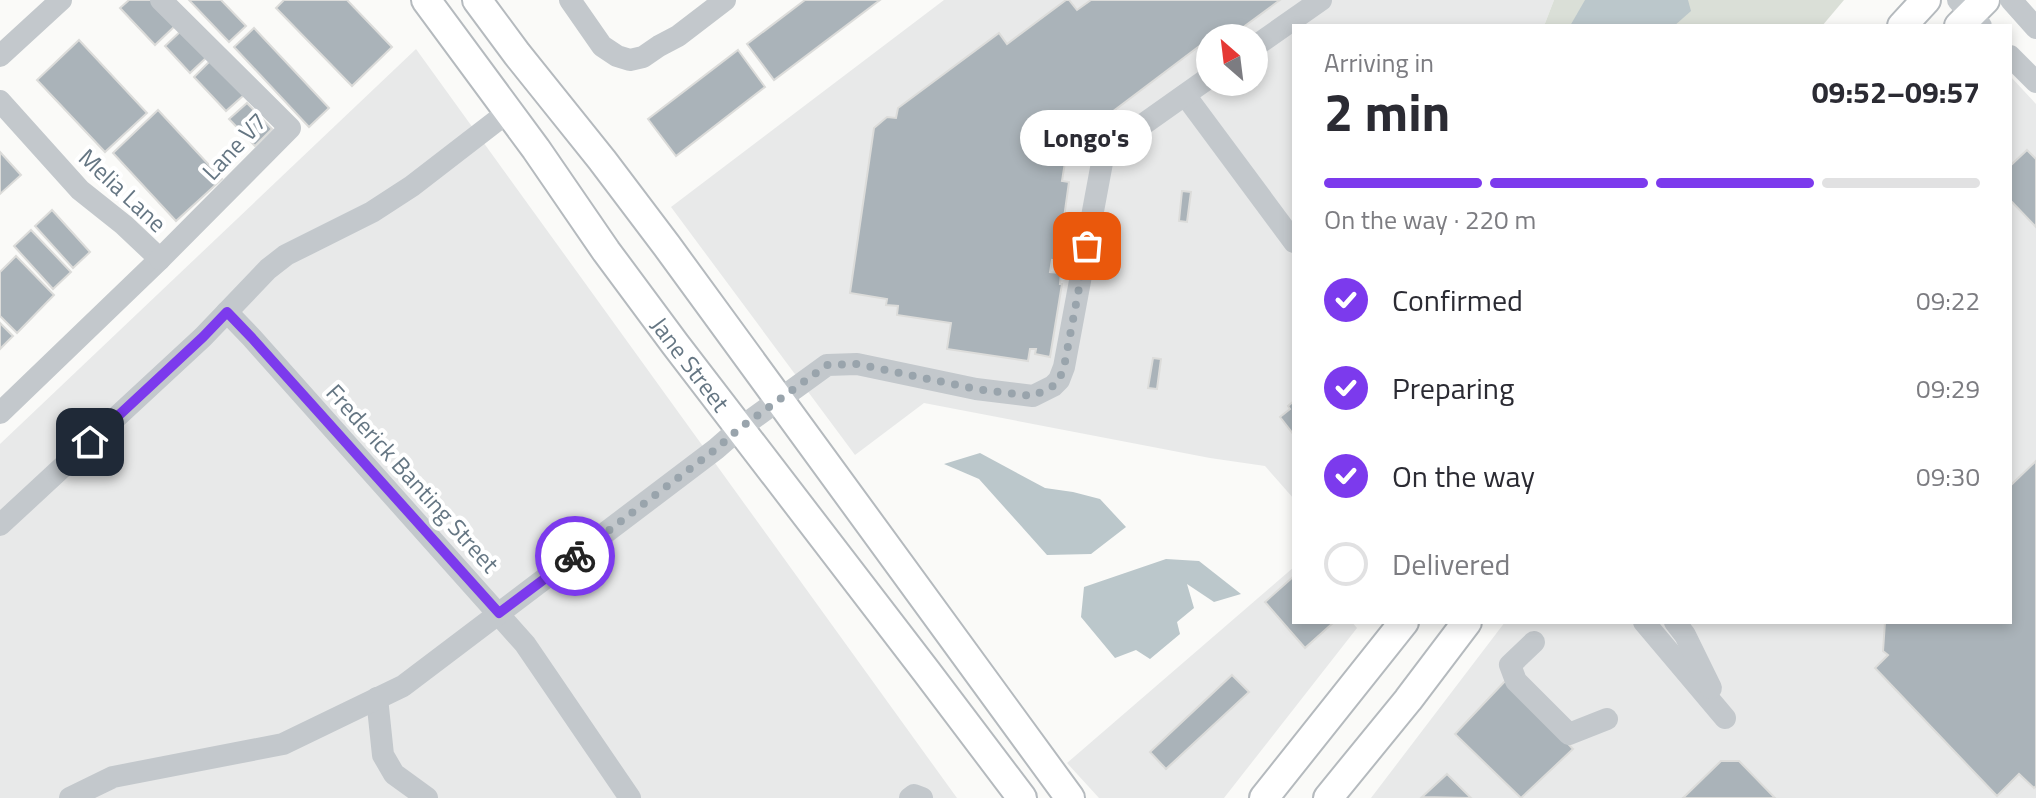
<!DOCTYPE html>
<meta charset="utf-8">
<style>
body{margin:0;font-family:"Titillium Web",sans-serif;background:#f7f7f7;color:#2b2b33;height:100vh;display:flex;flex-direction:column;font-size:30px;white-space:nowrap}
*{box-sizing:border-box;margin:0}
p{font-size:26px;color:#7c7c81}
.icon{flex:none;width:44px;height:44px;fill:none;stroke:currentColor;stroke-width:2;stroke-linecap:round;stroke-linejoin:round}
.map{position:relative;flex:1;overflow:hidden}
.panel{position:absolute;left:1292px;top:24px;width:720px;height:600px;display:flex;flex-direction:column;background:#fff;border-radius:0px;box-shadow:0 4px 12px #0003}
.panel>*{flex:none}
.needle{width:52px;rotate:332deg}
.tools{position:absolute;left:1196px;top:24px;display:grid;gap:16px}
.tools a{display:grid;place-items:center;width:72px;height:72px;border-radius:50%;background:#fff;box-shadow:0 4px 12px #0003;font-size:40px}
.pin{position:absolute;display:grid;place-items:center;width:68px;height:68px;color:#fff;margin:-34px;border-radius:16px;box-shadow:0 4px 12px #0006}
.courier{position:absolute;display:grid;place-items:center;width:80px;height:80px;margin:-40px;border:6px solid #7c3aed;border-radius:50%;background:#fff;color:#222;box-shadow:0 2px 10px #0007}
.bubble{position:absolute;height:56px;border-radius:28px;background:#fff;box-shadow:0 4px 12px #0003;font-size:26px;font-weight:700;line-height:56px;text-align:center}
.overview em{font-style:normal;font-weight:700}
.overview div{display:flex;flex-direction:column-reverse}
.overview{display:flex;align-items:center;justify-content:space-between;height:136px;padding:0 32px}
h1{font-size:52px;font-weight:700;line-height:60px}
.bar{display:grid;grid-template-columns:repeat(4,1fr);gap:12px 8px;align-content:center;height:96px;padding:0 32px}
.bar i{height:10px;border-radius:6px;background:#e1e1e2}
.bar .current{background:#7c3aed}
.bar p{grid-column:span 4}
ol{padding:0 32px;list-style:none}
li{display:flex;align-items:center;gap:24px;height:88px}
li p{margin-inline-start:auto}
li .icon{padding:8px;border-radius:50%;background:#7c3aed;color:#fff;stroke-width:4}
li:last-child{color:#7c7c81}
li i{width:44px;height:44px;border:4px solid #e1e1e2;border-radius:50%}
.map>svg:first-child{display:block}
</style>
<div class="map">
<svg width="2036" height="798" viewBox="0 0 2036 798">
<rect width="100%" height="100%" fill="#fafaf8"/>
<g fill="#e8e9e9" fill-rule="evenodd">
<path d="M944,0H1554L1544,26H1294V499L1265,466L1210,458L924,403L855,455L671,207ZM1210,38H1254V82H1210Z"/>
<path d="M416,49L923,751L957,798H0V444Z"/>
<path d="M2010,76L2036,104V798H1371L1505,622H2010Z"/>
<path d="M1294,567V622H1352L1357,628L1224,798H1099L1067,763Z"/>
</g>
<path fill="#dadfd7" d="M1554,0H1844L1822,26H1544Z"/>
<g fill="#bbc7cb">
<path d="M1585,0H1688L1691,11L1674,26H1570Z"/>
<path d="M980,453L1045,488L1073,492L1100,499L1126,527L1091,554L1047,555L979,479L944,464Z"/>
<path d="M1166,559L1199,561L1241,594L1214,602L1187,584L1194,608L1177,622L1180,634L1150,659L1136,650L1115,658L1081,617L1084,587Z"/>
</g>
<g fill="#aab3b9" stroke="#dcdcda" stroke-width="2">
<path d="M129,0H154L177,24L155,45L120,8Z"/>
<path d="M189,0H221L246,26L229,42Z"/>
<path d="M284,0H347L392,47L352,86L276,8Z"/>
<path d="M805,0H880L774,80L747,44Z"/>
<path d="M1066,0H1069L1077,10L1091,0H1280L1238,31L1216,34L1210,38L1063,149L1059,144L1057,155L1066,156L1062,181L1069,182L1058,261L1052,260L1050,272L1061,273L1060,284H1062L1050,357L1035,354L1036,349H1030L1028,361L947,349L951,323L897,315L898,306L886,305L887,299L850,293L874,128L887,117L896,118L898,108L999,33L1007,44Z"/>
<path d="M254,28L329,108L309,127L234,47Z"/>
<path d="M183,29L208,56L190,73L165,46Z"/>
<path d="M79,40L147,113L105,152L37,80Z"/>
<path d="M738,50L765,87L676,156L648,119Z"/>
<path d="M211,60L244,95L226,111L194,77Z"/>
<path d="M247,103L272,129L255,146L229,119Z"/>
<path d="M158,110L222,179L176,221L113,153Z"/>
<path d="M2027,150L2036,159V227L2010,200V166Z"/>
<path d="M0,152L21,175L0,194Z"/>
<path d="M1182,191L1191,192L1187,222L1179,221Z"/>
<path d="M52,210L90,252L73,268L35,226Z"/>
<path d="M31,230L71,272L53,289L14,246Z"/>
<path d="M16,256L54,295L17,333L0,316V272Z"/>
<path d="M0,323L13,336L0,349Z"/>
<path d="M1153,358L1161,359L1157,389L1148,388Z"/>
<path d="M1294,401V435L1280,417L1290,409L1288,406Z"/>
<path d="M2036,461V786L2034,788L2019,774L1997,796L1875,668L1888,655L1883,651L1885,622H2010V486Z"/>
<path d="M1294,576V622H1334L1305,648L1265,602Z"/>
<path d="M1232,675L1249,692L1166,769L1150,752Z"/>
<path d="M1507,679L1573,749L1521,798L1455,734Z"/>
<path d="M1721,761H1739L1775,798H1683Z"/>
<path d="M1447,774L1471,798L1422,797Z"/>
</g>
<g fill="none" stroke-linecap="round" stroke-linejoin="round">
<defs>
<g id="major">
<path id="s1" d="M426,0L536,149L606,251L675,344L926,671L1022,798"/>
<path d="M477,0L517,54L602,160L667,246L1070,798"/>
<path d="M1902,26L1926,0"/>
<path d="M1959,26L1985,0"/>
<path d="M1264,798L1404,622"/>
<path d="M1328,798L1408,700L1467,622"/>
</g>
</defs>
<use href="#major" stroke="#b5babe" stroke-width="32"/>
<g stroke="#c3c8cc" stroke-width="22">
<path d="M570,0L602,46L617,56L630,60L643,57L659,46L678,36L725,0"/>
<path d="M1958,0L1981,26"/>
<path d="M2011,0L2036,28"/>
<path d="M1254,47L1321,0"/>
<path d="M0,56L61,0"/>
<path d="M2010,56L2036,82"/>
<path d="M1185,95L1294,242"/>
<path d="M0,101L80,190L124,225L160,259L0,413"/>
<path d="M160,259L290,128L161,0"/>
<path d="M227,312L252,338L525,644L630,798"/>
<path d="M0,525L203,337L268,269L286,255L372,212L412,186L508,112"/>
<path d="M1644,622L1725,718"/>
<path d="M1675,622L1685,635L1711,688"/>
<path d="M1534,642L1510,665L1516,681L1569,734L1607,719"/>
<path d="M377,698L383,755L394,774L427,798"/>
<path d="M70,798L113,777L283,744L403,686L716,449L740,428L827,365L857,364L976,389L1033,396L1053,386L1059,380L1064,367L1104,152L1210,77"/>
<path d="M910,798L914,795L922,798"/>
</g>
<use href="#major" stroke="#fff" stroke-width="28"/>
</g>
<g fill="none" stroke-linecap="round" stroke-linejoin="round">
<path stroke="#99a4ac" stroke-width="8" stroke-dasharray="0 14.4" d="M575,556L716,449L740,428L827,365L857,364L976,389L1033,396L1053,386L1059,380L1064,367L1087,246"/>
<path stroke="#7c3aed" stroke-width="10" d="M90,442L203,337L227,312L252,338L499,613L575,556"/>
</g>
<g text-anchor="middle" dominant-baseline="central" stroke-width="8" stroke-linejoin="round" paint-order="stroke">
<g font-size="24" fill="#657683" stroke="#fff">
<text transform="translate(234 146) rotate(-47)">Lane V7</text>
<text transform="translate(123 190) rotate(43)">Melia Lane</text>
<text stroke="none"><textPath href="#s1" startOffset="450">Jane Street</textPath></text>
<text transform="translate(413 478) rotate(48)">Frederick Banting Street</text>
</g>
</g>
</svg>
<div class="tools">
<a><svg class="needle" viewBox="-14 -14 28 28"><path d="M0-13l5 13h-10z" fill="#e53935"/><path d="M0 13l5-13h-10z" fill="#7c7c81"/></svg></a>
</div>
<div class="pin" style="left:1087px;top:246px;background:#ea580c"><svg class="icon" aria-label="bag" viewBox="0 0 24 24"><path d="M5 8h14l-1 12H6zM9 8a3 3 0 0 1 6 0"/></svg></div>
<div class="pin" style="left:90px;top:442px;background:#1f2937"><svg class="icon" aria-label="home" viewBox="0 0 24 24"><path d="M3 11l9-7 9 7M6 9v11h12V9"/></svg></div>
<div class="courier" style="left:575px;top:556px"><svg class="icon" aria-label="bike" viewBox="0 0 24 24"><circle cx="6" cy="16" r="4"/><circle cx="18" cy="16" r="4"/><path d="M6 16l4-8h5l3 8M10 8l3 8H6M13 5h3"/></svg></div>
<div class="bubble" style="left:1020px;top:110px;width:132px">Longo's</div>
<section class="panel">
<div class="overview"><div><h1>2 min</h1><p>Arriving in</p></div><em>09:52–09:57</em></div>
<div class="bar"><i class="current"></i><i class="current"></i><i class="current"></i><i></i><p>On the way · 220 m</p></div>
<ol>
<li><svg class="icon" aria-label="check" viewBox="0 0 24 24"><path d="M5 12l5 5 9-10"/></svg>Confirmed<p>09:22</p></li>
<li><svg class="icon" aria-label="check" viewBox="0 0 24 24"><path d="M5 12l5 5 9-10"/></svg>Preparing<p>09:29</p></li>
<li><svg class="icon" aria-label="check" viewBox="0 0 24 24"><path d="M5 12l5 5 9-10"/></svg>On the way<p>09:30</p></li>
<li><i></i>Delivered</li>
</ol>
</section>
</div>
